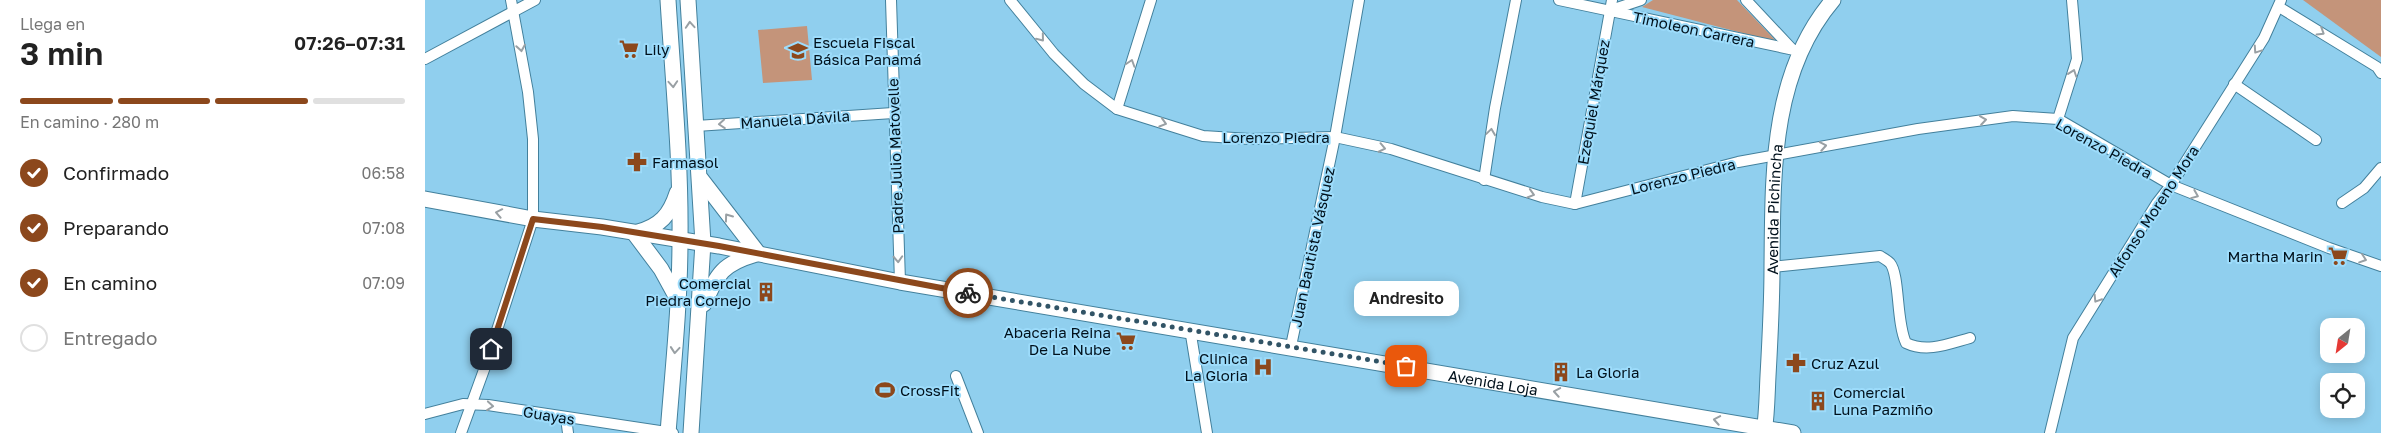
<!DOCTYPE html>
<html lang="es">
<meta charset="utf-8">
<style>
body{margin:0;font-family:"Golos Text",sans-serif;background:#f6f6f6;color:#222;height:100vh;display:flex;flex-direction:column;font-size:19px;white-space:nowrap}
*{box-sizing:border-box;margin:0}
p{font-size:16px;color:#767676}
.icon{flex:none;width:28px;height:28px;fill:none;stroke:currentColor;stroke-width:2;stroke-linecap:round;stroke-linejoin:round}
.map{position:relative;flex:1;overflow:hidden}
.drawer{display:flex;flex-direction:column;background:#fff;width:425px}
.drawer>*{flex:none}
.needle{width:32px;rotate:210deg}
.buttons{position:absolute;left:1895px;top:318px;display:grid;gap:10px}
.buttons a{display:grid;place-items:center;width:45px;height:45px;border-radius:10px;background:#fff;box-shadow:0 2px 12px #0003;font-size:25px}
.pin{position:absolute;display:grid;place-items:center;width:42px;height:42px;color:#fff;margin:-21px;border-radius:10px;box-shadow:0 2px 8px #0006}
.courier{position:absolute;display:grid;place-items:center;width:50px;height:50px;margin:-25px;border:4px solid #8c481c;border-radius:50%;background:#fff;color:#222;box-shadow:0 1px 6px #0007}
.bubble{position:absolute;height:35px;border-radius:10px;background:#fff;box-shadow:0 2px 12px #0003;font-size:16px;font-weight:600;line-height:35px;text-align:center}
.overview em{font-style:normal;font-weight:600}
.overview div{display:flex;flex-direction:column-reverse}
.overview{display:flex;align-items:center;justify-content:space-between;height:85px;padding:0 20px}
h1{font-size:32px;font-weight:600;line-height:38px}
.bar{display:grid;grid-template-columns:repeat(4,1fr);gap:8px 5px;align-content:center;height:60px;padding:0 20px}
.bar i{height:6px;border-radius:4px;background:#e0e0e0}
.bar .on{background:#8c481c}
.bar p{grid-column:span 4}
ol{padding:0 20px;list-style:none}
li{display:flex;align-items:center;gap:15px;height:55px}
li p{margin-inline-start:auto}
li .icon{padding:5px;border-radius:50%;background:#8c481c;color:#fff;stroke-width:4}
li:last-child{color:#767676}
li i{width:28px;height:28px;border:2px solid #e0e0e0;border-radius:50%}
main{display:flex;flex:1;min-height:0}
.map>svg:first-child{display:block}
</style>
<main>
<section class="drawer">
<div class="overview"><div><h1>3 min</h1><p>Llega en</p></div><em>07:26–07:31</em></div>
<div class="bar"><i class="on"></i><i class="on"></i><i class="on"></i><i></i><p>En camino · 280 m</p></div>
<ol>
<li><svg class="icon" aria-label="check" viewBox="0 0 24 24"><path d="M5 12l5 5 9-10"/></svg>Confirmado<p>06:58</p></li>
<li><svg class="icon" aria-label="check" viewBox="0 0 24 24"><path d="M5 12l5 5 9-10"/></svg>Preparando<p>07:08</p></li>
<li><svg class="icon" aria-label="check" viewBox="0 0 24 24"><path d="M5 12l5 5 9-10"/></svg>En camino<p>07:09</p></li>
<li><i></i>Entregado</li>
</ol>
</section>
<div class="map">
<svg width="1956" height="433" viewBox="0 0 1956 433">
<rect width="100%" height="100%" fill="#90cfee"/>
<g fill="#c4947a">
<path d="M1228,0H1312L1352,42L1217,7Z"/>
<path d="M1878,0H1956V57Z"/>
<path d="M382,26L387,80L338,83L333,30Z"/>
</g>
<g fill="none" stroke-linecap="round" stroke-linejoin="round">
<defs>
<g id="street">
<path d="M466,0L475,282"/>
<path d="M585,0L629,54L659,84L692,109L778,136L825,139L910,137L966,149L1117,197L1150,204L1313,162L1493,129L1588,116L1633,119L1746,185L1904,248L1956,266"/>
<path d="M1134,0L1374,51"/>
<path d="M1321,0L1367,49"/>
<path d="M1854,7L1952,67L1956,73"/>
<path d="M1186,10L1216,0"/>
<path d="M0,59L110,0"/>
<path d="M1809,84L1891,140"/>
<path d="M692,109L726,0"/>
<path d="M1633,119L1652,59L1647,0"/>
<path d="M271,126L468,113"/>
<path d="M1059,180L1070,108L1091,0"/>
<path d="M1917,203L1939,188L1956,168"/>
<path d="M1150,204L1187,0"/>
<path d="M1347,267L1455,256C1458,258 1462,260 1465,263C1475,275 1471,322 1481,343C1502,353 1523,344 1545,338"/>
<path d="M765,329L782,433"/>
<path d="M866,346L910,137L934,0"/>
<path d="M531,376L553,433"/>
<path d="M0,414L38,404L63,405L248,433"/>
<path d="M141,418L143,433"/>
<path d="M36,433L60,367L108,219V139L103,92L86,0"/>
<path d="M1625,433L1648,338L1732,203L1746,185L1839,38L1856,0"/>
</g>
<g id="secondary">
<path d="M263,0L278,243L266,433"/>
<path d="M276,179L333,253"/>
<path id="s1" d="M0,199L108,219L177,227L294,246L475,282L1368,433"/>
<path d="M213,232C235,226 245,215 252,193"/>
<path d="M209,233L236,269L253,300"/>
<path d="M279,304C293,273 297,264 331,254"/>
<path d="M243,433C248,368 255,304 255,239C256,160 248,80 243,0"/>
<path id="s2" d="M1339,433C1342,414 1342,395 1343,376C1345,340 1347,303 1347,267C1348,175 1345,74 1408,0"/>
</g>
</defs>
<use href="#street" stroke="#43809c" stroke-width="12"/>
<use href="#secondary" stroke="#43809c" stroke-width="17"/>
<use href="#street" stroke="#fff" stroke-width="10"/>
<use href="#secondary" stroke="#fff" stroke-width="15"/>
</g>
<defs><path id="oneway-chevron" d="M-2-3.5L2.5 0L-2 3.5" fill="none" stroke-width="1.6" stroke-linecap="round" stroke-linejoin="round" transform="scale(1.25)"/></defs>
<g stroke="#99a0a4">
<use href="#oneway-chevron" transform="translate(265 25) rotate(-94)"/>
<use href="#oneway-chevron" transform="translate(1896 32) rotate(32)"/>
<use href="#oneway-chevron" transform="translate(616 38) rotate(51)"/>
<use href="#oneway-chevron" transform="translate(96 48) rotate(81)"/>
<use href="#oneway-chevron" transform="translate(1832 50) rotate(124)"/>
<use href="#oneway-chevron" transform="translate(706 63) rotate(-72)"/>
<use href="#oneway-chevron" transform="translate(1648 73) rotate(-71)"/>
<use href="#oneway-chevron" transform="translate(248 84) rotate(86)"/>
<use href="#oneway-chevron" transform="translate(1558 120) rotate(-8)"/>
<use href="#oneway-chevron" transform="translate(738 123) rotate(17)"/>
<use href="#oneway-chevron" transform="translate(297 124) rotate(176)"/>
<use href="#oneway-chevron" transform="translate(1066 132) rotate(-82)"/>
<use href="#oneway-chevron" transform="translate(1398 146) rotate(-10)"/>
<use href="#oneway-chevron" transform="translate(957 148) rotate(12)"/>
<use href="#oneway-chevron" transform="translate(1106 194) rotate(17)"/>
<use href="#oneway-chevron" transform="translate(1770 195) rotate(22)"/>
<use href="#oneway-chevron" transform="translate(74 213) rotate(-169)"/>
<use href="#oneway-chevron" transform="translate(303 217) rotate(-126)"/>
<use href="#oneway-chevron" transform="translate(473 259) rotate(87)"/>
<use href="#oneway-chevron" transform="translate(1938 259) rotate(19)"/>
<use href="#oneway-chevron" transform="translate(1672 299) rotate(122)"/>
<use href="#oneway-chevron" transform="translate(250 350) rotate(95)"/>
<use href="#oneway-chevron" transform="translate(1132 392) rotate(-170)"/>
<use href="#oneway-chevron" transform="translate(65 406) rotate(5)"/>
<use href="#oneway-chevron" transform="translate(1292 420) rotate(-170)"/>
</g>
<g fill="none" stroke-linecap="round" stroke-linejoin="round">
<path stroke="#325466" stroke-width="5" stroke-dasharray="0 9" d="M543,293L981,366"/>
<path stroke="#8c481c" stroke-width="6" d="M66,349L108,219L177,227L294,246L543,293"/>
</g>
<defs>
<symbol id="supermarket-bare" viewBox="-9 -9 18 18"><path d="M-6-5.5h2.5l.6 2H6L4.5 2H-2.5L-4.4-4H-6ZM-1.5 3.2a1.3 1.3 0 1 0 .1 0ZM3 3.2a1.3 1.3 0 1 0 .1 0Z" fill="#8c481c" stroke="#9ddcfb" stroke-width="2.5" paint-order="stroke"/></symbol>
<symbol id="school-bare" viewBox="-9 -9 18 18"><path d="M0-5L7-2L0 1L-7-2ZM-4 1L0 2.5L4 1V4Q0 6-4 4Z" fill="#8c481c" stroke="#9ddcfb" stroke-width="2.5" paint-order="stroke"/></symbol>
<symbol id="pharmacy-bare" viewBox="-9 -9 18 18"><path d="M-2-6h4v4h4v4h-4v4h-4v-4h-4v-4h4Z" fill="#8c481c" stroke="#9ddcfb" stroke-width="2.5" paint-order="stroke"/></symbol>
<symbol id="building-bare" viewBox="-9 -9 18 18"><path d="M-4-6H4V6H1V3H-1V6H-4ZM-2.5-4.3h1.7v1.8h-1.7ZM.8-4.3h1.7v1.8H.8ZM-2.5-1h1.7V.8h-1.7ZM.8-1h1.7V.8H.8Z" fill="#8c481c" stroke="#9ddcfb" stroke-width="2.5" paint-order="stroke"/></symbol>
<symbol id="hospital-bare" viewBox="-9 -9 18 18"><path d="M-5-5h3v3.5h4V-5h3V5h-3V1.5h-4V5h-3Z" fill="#8c481c" stroke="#9ddcfb" stroke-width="2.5" paint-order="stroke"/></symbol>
<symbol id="stadium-bare" viewBox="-9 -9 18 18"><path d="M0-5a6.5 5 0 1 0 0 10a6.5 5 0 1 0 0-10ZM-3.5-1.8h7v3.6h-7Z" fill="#8c481c" stroke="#9ddcfb" stroke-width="2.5" paint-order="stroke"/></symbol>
</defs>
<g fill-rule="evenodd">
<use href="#supermarket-bare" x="190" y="35" width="28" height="28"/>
<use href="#school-bare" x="359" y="37" width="28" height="28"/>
<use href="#pharmacy-bare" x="198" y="148" width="28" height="28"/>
<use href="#supermarket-bare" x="1899" y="242" width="28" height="28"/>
<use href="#building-bare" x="327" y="278" width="28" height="28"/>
<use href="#supermarket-bare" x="687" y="327" width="28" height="28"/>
<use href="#pharmacy-bare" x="1357" y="349" width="28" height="28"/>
<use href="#hospital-bare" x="824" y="353" width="28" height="28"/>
<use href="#building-bare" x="1122" y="358" width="28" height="28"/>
<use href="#stadium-bare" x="446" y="376" width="28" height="28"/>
<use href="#building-bare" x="1379" y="387" width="28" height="28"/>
</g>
<g text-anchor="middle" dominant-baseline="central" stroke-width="4" stroke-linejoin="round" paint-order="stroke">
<g font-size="15" fill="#00111c" stroke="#9ddcfb">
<text transform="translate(1269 29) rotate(12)">Timoleon Carrera</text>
<text transform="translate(1168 102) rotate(-80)">Ezequiel Márquez</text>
<text transform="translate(370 119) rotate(-4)">Manuela Dávila</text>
<text x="851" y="137">Lorenzo Piedra</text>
<text transform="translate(1679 148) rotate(29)">Lorenzo Piedra</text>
<text transform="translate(470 156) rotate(-92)">Padre Julio Matovelle</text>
<text transform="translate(1258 176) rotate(-14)">Lorenzo Piedra</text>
<text stroke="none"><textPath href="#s2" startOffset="224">Avenida Pichincha</textPath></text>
<text transform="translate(1728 211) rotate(-57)">Alfonso Moreno Mora</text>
<text transform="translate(887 247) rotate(-78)">Juan Bautista Vásquez</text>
<text stroke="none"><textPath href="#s1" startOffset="1084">Avenida Loja</textPath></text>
<text transform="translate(124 415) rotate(9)">Guayas</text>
</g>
<g font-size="15" fill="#00111c" stroke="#9ddcfb" text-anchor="start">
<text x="388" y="42">Escuela Fiscal<tspan x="388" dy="17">Básica Panamá</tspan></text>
<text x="219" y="49">Lily</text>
<text x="227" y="162">Farmasol</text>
<text x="1898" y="256" text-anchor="end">Martha Marin</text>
<text x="326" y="283" text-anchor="end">Comercial<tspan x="326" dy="17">Piedra Cornejo</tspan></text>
<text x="686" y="332" text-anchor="end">Abaceria Reina<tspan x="686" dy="17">De La Nube</tspan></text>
<text x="823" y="358" text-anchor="end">Clinica<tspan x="823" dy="17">La Gloria</tspan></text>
<text x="1386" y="363">Cruz Azul</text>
<text x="1151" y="372">La Gloria</text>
<text x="475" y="390">CrossFit</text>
<text x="1408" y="392">Comercial<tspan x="1408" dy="17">Luna Pazmiño</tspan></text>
</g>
</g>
</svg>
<div class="buttons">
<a><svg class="needle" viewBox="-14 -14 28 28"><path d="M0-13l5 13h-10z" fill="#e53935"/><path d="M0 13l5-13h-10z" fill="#767676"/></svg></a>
<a><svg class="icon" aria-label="locate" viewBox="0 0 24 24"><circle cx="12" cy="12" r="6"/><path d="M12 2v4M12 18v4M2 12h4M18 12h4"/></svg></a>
</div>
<div class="pin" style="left:981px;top:366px;background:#ea580c"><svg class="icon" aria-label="bag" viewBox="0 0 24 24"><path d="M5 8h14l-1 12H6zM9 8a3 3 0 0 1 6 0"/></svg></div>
<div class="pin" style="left:66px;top:349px;background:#1f2937"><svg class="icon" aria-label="home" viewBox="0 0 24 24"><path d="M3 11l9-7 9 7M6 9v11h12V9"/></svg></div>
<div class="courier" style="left:543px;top:293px"><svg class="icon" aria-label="bike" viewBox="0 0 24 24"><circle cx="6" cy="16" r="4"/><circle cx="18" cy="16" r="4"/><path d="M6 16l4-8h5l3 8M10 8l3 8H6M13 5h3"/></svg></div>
<div class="bubble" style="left:929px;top:281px;width:105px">Andresito</div>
</div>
</main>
